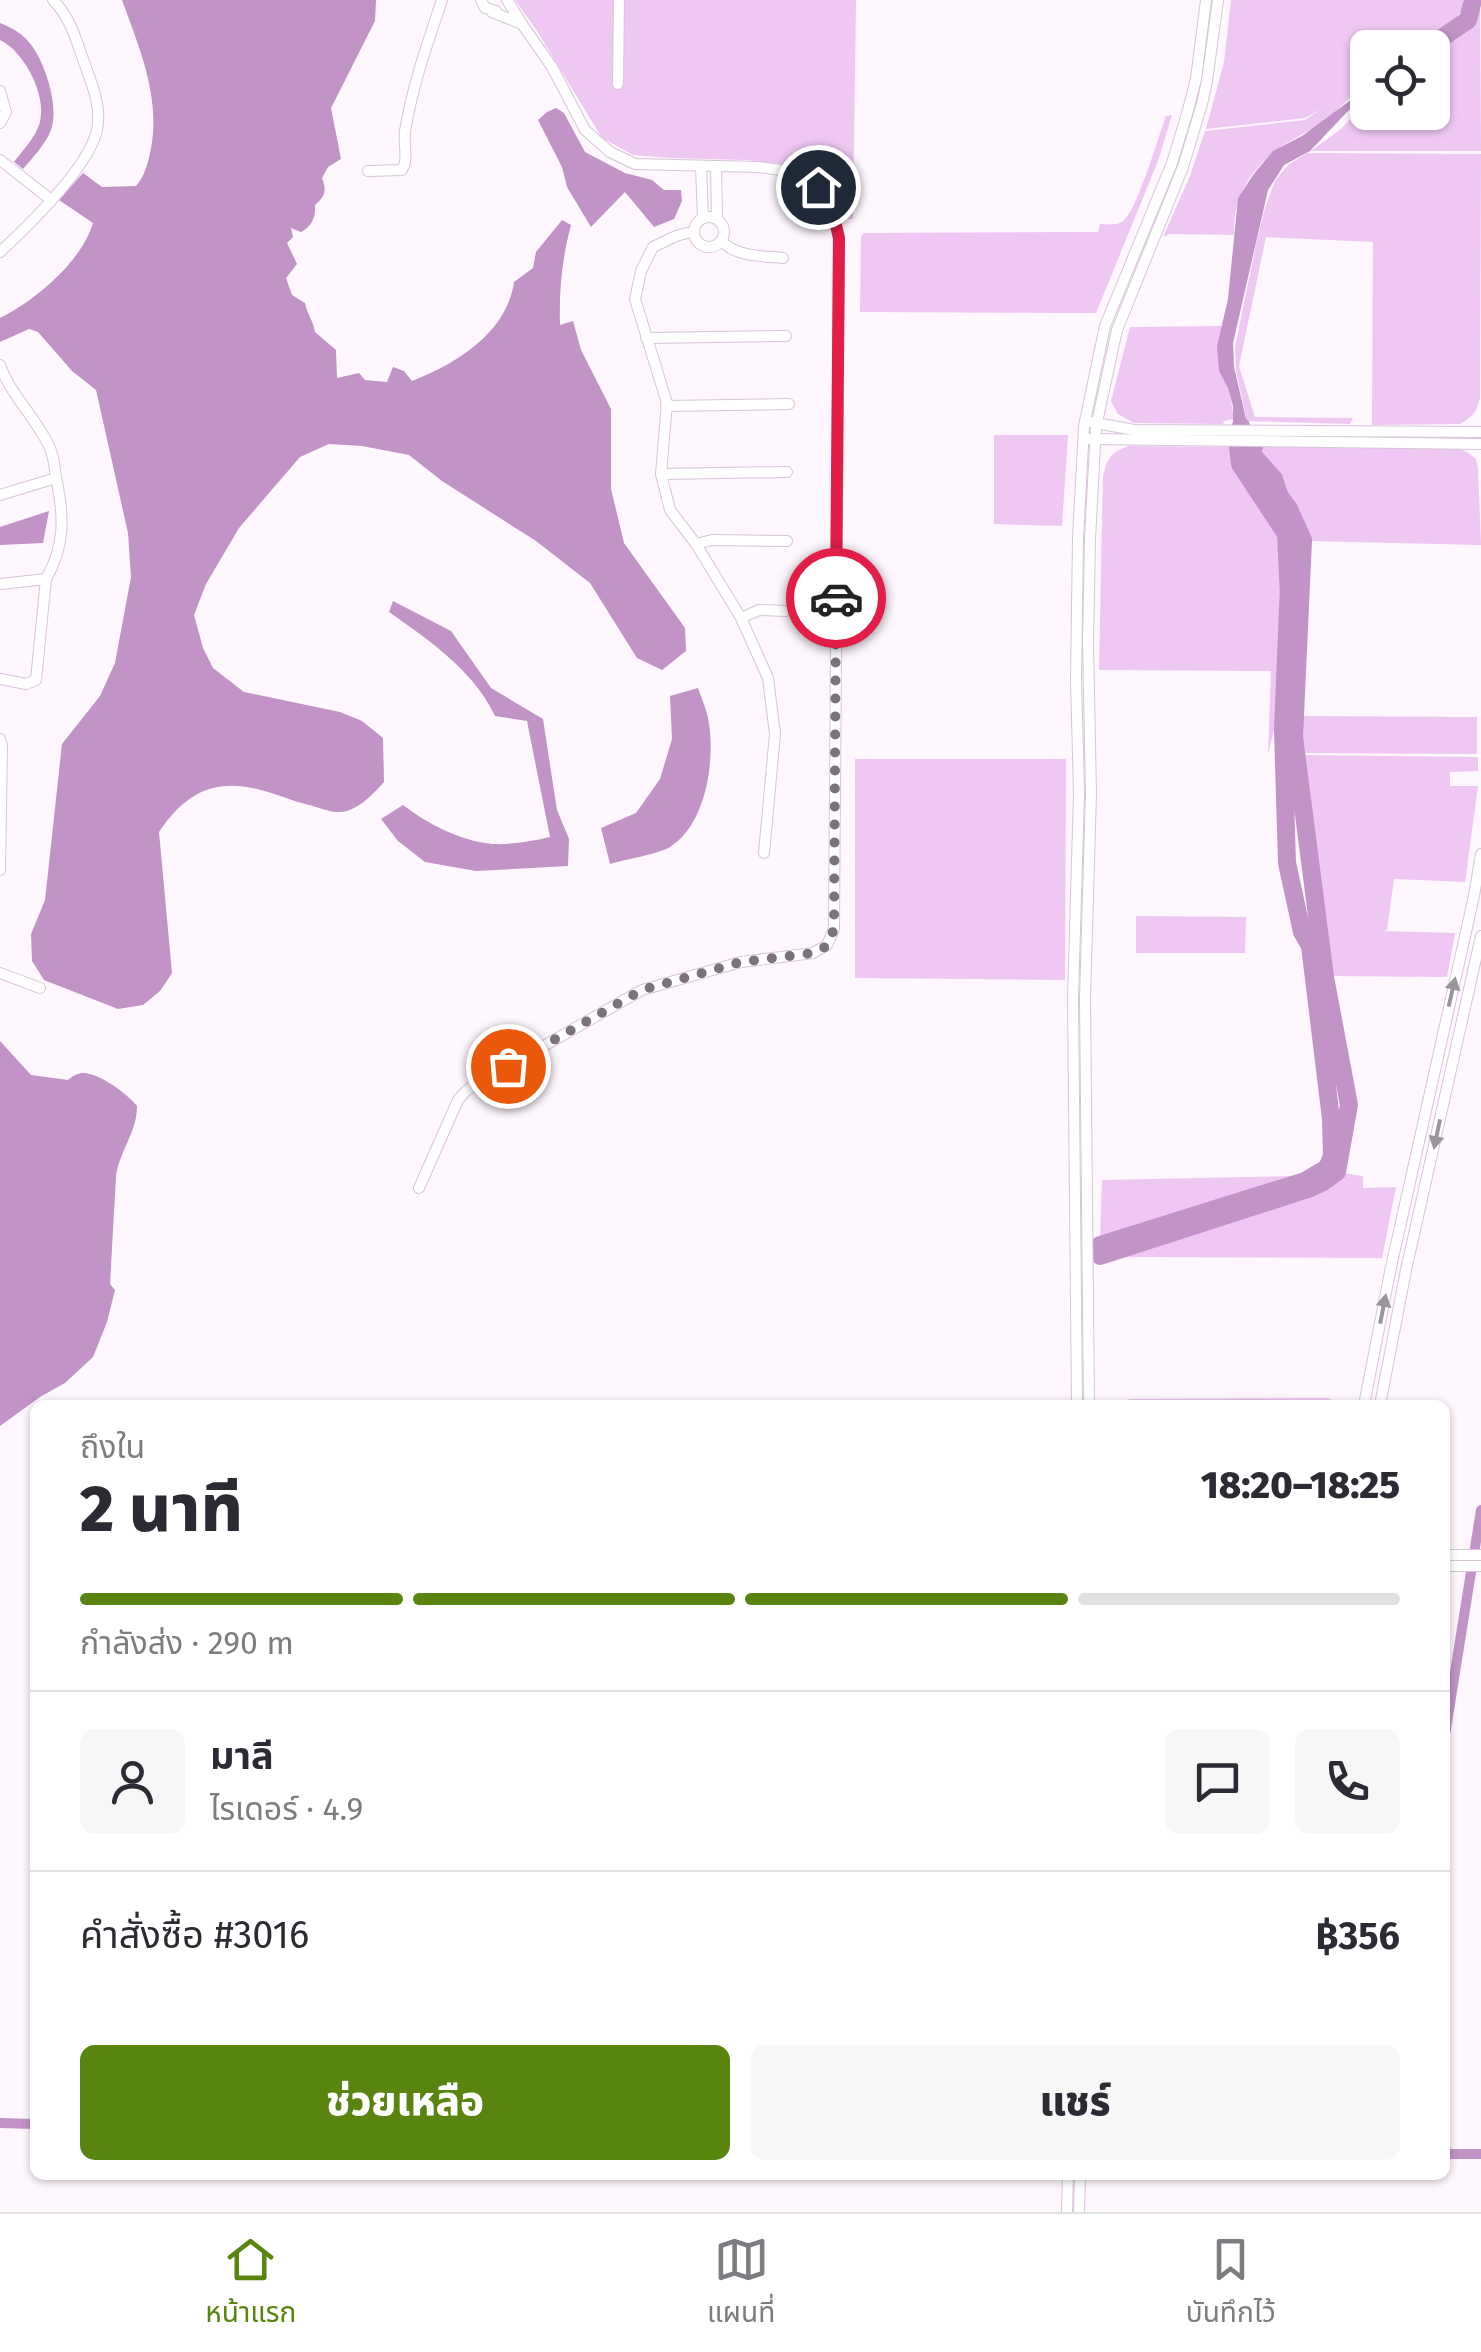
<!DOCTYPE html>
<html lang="th">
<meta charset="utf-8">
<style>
body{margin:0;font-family:"Fira Sans","Noto Sans Thai",sans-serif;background:#f7f7f7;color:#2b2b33;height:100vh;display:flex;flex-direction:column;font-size:38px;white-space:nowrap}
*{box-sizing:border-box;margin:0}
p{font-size:32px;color:#7c7c81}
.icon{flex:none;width:55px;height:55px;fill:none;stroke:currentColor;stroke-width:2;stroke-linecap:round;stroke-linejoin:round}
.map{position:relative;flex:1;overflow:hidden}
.drawer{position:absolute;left:30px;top:1400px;width:1420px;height:780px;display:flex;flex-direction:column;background:#fff;border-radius:15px;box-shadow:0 2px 8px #0004}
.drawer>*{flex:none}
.fabs{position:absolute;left:1350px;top:30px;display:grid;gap:20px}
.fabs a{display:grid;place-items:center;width:100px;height:100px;border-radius:15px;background:#fff;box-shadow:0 2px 8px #0004;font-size:50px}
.pin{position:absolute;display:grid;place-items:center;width:85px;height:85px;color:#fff;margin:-42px;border:5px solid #fff;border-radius:50%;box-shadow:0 2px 10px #0007}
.courier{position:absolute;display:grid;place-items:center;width:100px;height:100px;margin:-50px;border:8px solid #e11d48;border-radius:50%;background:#fff;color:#222;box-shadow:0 2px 12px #0007}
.summary em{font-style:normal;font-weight:800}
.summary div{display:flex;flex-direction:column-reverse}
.summary{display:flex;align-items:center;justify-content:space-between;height:170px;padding:0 50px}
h1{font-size:65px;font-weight:800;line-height:75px}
.bar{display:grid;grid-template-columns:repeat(4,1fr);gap:15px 10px;align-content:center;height:120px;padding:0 50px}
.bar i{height:12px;border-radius:8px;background:#e1e1e2}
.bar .selected{background:#58840f}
.bar p{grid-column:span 4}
.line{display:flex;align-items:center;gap:25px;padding:0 50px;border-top:2px solid #e1e1e2}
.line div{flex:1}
.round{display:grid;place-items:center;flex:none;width:105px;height:105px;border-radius:15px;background:#f7f7f7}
.action{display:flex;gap:20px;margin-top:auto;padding:20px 50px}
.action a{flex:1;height:115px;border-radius:15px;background:#58840f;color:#fff;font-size:40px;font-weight:800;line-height:115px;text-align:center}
.action a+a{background:#f7f7f7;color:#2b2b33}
.menu{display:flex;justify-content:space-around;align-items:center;height:140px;border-top:2px solid #e1e1e2;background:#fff;font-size:28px;color:#7c7c81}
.menu a{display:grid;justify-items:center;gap:5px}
.menu .selected{color:#58840f}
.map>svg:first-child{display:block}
</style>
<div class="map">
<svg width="1481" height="2212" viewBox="0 0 1481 2212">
<rect width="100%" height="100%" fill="#fef7fe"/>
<g fill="#efc7f3">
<path d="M515,0H856L853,219H844L837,199L822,180L791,165L746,160L670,158L633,155L602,138L537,31Z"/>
<path d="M1231,0H1463V10L1454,20L1413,47L1368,48L1367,80C1354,93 1341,107 1327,119C1310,132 1289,139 1273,153C1246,176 1233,200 1234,235L1170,234L1163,237L1190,176L1205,131L1305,120L1321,109L1305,118L1206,129L1224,62Z"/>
<path d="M1480,0L1481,151H1311L1341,129L1367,100L1368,112H1432L1433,52C1454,39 1479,28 1480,0Z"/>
<path d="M1172,115L1158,161L1096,313L860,312L861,237L864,233L1098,232L1100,224C1107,224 1117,226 1123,221C1138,209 1158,137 1166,116Z"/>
<path d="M1307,153L1481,154L1480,398C1477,412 1472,417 1460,424L1372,425L1373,242L1266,237L1239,366L1255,417L1353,418L1350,424L1247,421L1236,371L1235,347L1257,240L1265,208L1275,181L1288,165Z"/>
<path d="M1222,326L1219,370L1229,388L1234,419L1224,421L1223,424L1134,423L1118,414L1111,401L1130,327Z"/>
<path d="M994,435H1068L1062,526L994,524Z"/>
<path d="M1129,446L1238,447L1240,464L1286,534L1283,724L1274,730L1268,754L1271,671L1099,670L1103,477C1107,458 1111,452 1129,446Z"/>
<path d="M1255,447H1455L1467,452L1476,459L1478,468L1481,545L1308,541C1294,523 1285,502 1275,481C1270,471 1260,462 1252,454Z"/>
<path d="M1298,716L1477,717V754L1298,753Z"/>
<path d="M1298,755L1478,757V771L1450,772V786H1478L1465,882L1394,879L1387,930L1383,931L1455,933L1447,977L1327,976Z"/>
<path d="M855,759H1066L1065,980L855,978Z"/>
<path d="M1136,916L1246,917L1245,953H1136Z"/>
<path d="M1332,1156L1327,1168L1308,1181L1100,1242L1102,1180L1297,1176L1320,1169Z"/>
<path d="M1337,1172L1363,1176V1188L1396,1187L1382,1258L1102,1257L1304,1190L1323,1182Z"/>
<path d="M1328,1398L1334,1401V1405H1127L1129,1399Z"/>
</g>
<g fill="#c193c6">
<path d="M122,0H376L375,21L331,108L341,159L328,167L322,178C327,191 325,196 315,205C316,217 312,226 301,232L291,228L293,237L287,243L297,264L286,278L292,295L305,303C307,314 313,320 315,332L336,350L337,378L359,373L365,380L387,382L393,367L404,371L412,381C456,364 507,333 514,282L533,268L536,252L562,220L571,225C562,259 559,289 560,325L573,321L581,350L611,409V489L624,543L685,628L686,651L662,670L637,658L590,583L536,541L442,481L409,455L362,446L329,444L300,457L239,528L206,584L194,615L203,648L213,668L244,692L340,712L362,721L383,738L384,782C373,794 358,811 340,812C331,813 318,807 309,805C292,801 275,793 257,789C212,778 184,795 159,832L172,973L160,991L143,1005L118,1009L44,980L32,961L31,934L45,900L62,744L100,696L115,663L131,577L128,533L96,390L72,371L38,332L29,329L0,342V318C35,301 82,261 93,223L59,200L83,173L102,187L136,186C143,178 146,169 149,158C163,103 141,52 122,0Z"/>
<path d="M0,23C10,27 20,32 27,40C44,57 60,107 51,130C45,145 33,157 23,169L14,162C23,150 36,137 40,122C47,95 24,51 0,40Z"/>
<path d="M1367,88V91L1310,151L1284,165L1268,190L1233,343L1234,367L1247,423H1233V406L1228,388L1219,371L1217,346L1228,299L1238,198L1253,175L1273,151L1302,136Z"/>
<path d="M556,108L564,113L585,152L625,173L652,180L664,190H681L682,201L674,219L654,227L625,192L591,227L567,187L562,167L538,120L547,112Z"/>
<path d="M49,511L43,543L0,545V527Z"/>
<path d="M393,601L451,631L491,688L543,719L557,810L569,839L568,866L476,871L425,862L398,841L381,819L403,805C428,824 460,841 493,844C510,845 533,841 550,837L527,721L495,716C474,671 429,640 389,612Z"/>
<path d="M698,688C701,697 706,708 708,718C716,757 707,824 670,847C656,855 626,859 610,864L601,828L636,813L660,779L672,739L670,696Z"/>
<path d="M0,1041L31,1075L68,1080C73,1076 76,1074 82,1073C98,1072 128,1094 137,1106C137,1132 120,1150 116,1176L110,1284L115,1290L107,1322L93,1357L65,1383L40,1397L0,1426Z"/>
</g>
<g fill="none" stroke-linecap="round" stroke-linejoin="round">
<g stroke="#c193c6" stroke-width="10">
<path d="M1473,1560L1481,1510"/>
<path d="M1445,1735L1471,1572"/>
<path d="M0,2123L35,2124"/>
<path d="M1445,2154H1481"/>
</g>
<g stroke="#c193c6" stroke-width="18">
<path d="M1427,48L1468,20L1473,0"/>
<path d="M1241,426L1248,465L1291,536L1283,730L1287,863L1302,932L1310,946L1331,1119L1332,1156L1327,1168L1305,1181L1100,1245V1256L1308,1189L1323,1182L1337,1172L1349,1105L1325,977L1294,737L1303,540L1289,509L1279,495L1274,479L1251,453L1254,447H1238L1240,464L1286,534L1289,596"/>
</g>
<defs>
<g id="minor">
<path d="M481,0L485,8L496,11"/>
<path d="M492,12L522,24L507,0"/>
<path d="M618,84L619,0"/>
<path d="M0,91L6,112L0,123"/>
<path d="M0,160L50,199"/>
<path d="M701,166L703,218"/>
<path d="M716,166L717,219"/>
<path d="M368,171L402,170C409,158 403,145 405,131C413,84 427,45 442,0"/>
<circle cx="709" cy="232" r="15"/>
<path d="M687,233L676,236L653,247L641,271L635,299L667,403L661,474L670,510L696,544L741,618L768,678L775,734L764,853"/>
<path d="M726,245C741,257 764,256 783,258"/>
<path d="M0,252C28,226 96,161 98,123C100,102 91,82 84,62C76,39 70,17 53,0"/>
<path d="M646,338L786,336"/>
<path d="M0,365C10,394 35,417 48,444C55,456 54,469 57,482C64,517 65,546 46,579L36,680L26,684L0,679"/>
<path d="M666,406L789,404"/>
<path d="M1091,422L1134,430L1481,432"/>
<path d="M1089,439L1481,444"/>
<path d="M661,474L787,472"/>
<path d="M0,495L56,478"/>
<path d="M696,544L712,540L787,541"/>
<path d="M0,584L46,579"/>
<path d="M741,618L759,610L785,611"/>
<path d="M0,739L2,746L0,870"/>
<path d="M0,973L40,988"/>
<path d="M419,1188L458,1100L466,1091L475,1085L642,990L741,962L813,953L827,945L834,929L839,239L832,208L818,187L795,172L758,167L635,164L610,152L585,130L552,67L522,24"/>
<path d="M1077,1405L1073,998L1079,793L1076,679L1078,538L1084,426L1105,326L1172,163L1187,114L1196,79L1206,0"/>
<path d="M1089,1405L1085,998L1091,793L1088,642L1090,539L1096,427L1117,330L1183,167L1202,104L1207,81L1218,0"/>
<path d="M1364,1405L1391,1267L1474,896L1481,854"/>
<path d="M1380,1405L1406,1270L1481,936"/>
<path d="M1445,1555H1481"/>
<path d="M1445,1566H1481"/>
<path d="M1067,2212L1068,2175"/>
<path d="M1079,2212L1080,2175"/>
</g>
</defs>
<use href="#minor" stroke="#d6c6d8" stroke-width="12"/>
<use href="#minor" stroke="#fff" stroke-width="10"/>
</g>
<defs><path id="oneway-solid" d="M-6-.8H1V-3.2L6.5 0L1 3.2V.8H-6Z" transform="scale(2.5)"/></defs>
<g fill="#999699">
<use href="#oneway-solid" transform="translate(1452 992) rotate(-77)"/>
<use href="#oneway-solid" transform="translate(1437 1134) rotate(102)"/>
<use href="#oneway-solid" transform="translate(1383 1309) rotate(-79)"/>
</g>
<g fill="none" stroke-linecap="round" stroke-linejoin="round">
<path stroke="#7a737a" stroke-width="10" stroke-dasharray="0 18" d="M508,1066L642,990L741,962L813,953L827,946L834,929L836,598"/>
<path stroke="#e11d48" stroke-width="12" d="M818,187L832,208L839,238L836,598"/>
</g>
</svg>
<div class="fabs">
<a><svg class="icon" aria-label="locate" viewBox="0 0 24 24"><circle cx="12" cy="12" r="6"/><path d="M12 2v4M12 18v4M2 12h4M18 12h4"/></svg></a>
</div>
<div class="pin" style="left:508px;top:1066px;background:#ea580c"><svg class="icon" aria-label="bag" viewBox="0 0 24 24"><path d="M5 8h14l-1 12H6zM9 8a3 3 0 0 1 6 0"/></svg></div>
<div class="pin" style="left:818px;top:187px;background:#1f2937"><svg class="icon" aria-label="home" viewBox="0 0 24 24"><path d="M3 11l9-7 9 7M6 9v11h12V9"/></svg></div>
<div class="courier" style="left:836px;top:598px"><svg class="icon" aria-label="car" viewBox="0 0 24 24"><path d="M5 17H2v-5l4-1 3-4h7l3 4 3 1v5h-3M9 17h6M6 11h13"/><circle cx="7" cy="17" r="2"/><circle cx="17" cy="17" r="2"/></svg></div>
<section class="drawer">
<div class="summary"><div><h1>2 นาที</h1><p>ถึงใน</p></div><em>18:20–18:25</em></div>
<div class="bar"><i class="selected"></i><i class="selected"></i><i class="selected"></i><i></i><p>กำลังส่ง · 290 m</p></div>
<div class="line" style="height:180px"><a class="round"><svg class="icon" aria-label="person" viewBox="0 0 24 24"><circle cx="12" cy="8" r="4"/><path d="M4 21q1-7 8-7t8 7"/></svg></a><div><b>มาลี</b><p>ไรเดอร์ · 4.9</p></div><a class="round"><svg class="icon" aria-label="chat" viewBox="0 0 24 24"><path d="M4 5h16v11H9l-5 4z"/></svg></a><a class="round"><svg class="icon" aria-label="phone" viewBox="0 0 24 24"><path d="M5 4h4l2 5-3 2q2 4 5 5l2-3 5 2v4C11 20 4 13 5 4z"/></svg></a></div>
<div class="line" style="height:130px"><div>คำสั่งซื้อ #3016</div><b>฿356</b></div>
<div class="action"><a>ช่วยเหลือ</a><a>แชร์</a></div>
</section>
</div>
<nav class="menu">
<a class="selected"><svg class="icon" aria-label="home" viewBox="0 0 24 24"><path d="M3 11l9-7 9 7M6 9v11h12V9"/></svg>หน้าแรก</a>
<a><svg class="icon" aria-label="map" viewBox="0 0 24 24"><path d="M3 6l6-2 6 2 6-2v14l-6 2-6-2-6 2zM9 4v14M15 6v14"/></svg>แผนที่</a>
<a><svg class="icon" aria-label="saved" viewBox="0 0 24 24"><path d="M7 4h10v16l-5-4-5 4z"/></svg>บันทึกไว้</a>
</nav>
